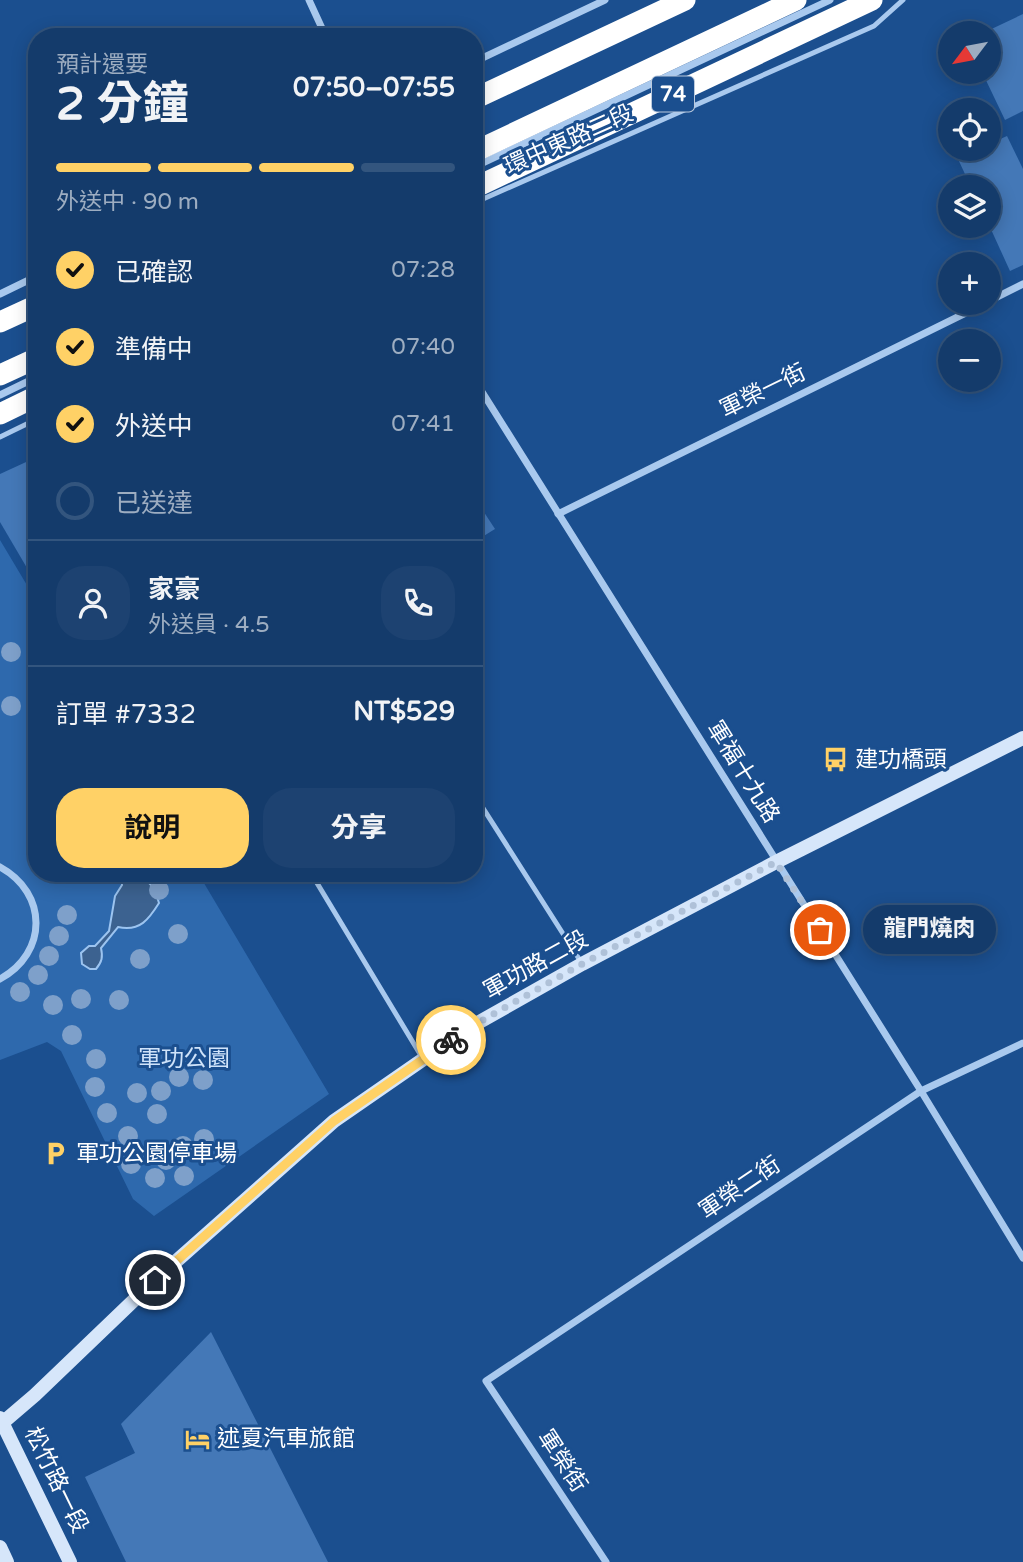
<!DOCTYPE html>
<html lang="zh-TW">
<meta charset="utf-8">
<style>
body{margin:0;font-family:"Varela Round","Noto Sans TC",sans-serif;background:#1d4271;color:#f1f3f6;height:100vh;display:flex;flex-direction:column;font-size:26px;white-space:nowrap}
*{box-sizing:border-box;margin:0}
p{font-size:23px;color:#9dadc1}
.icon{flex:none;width:38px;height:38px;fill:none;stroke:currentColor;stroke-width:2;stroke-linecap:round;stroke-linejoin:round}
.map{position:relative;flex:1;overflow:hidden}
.panel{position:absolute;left:28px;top:28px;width:455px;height:854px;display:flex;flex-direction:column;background:#143b6b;border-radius:28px;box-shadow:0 4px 18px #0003,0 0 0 2px #33557e}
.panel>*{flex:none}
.needle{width:46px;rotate:238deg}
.tools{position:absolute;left:938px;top:21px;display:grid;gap:14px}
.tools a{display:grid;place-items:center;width:63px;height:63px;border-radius:50%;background:#143b6b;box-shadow:0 4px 18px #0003,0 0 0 2px #33557e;font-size:35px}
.pin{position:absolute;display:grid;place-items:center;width:60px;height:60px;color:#fff;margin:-30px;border:4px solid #fff;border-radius:50%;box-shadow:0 2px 7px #0007}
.courier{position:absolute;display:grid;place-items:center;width:70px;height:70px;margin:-35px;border:5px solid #ffd166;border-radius:50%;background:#fff;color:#222;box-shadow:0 2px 9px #0007}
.bubble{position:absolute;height:49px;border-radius:24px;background:#143b6b;box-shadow:0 4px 18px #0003,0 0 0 2px #33557e;font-size:23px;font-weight:700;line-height:49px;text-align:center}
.overview em{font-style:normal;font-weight:700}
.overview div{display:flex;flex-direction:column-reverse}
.overview{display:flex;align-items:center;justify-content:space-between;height:119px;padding:0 28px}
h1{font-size:46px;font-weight:700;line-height:52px}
.bar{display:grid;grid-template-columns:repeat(4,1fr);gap:10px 7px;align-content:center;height:84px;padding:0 28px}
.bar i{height:9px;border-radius:5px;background:#33557e}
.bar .active{background:#ffd166}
.bar p{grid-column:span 4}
.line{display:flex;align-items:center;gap:18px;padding:0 28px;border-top:2px solid #33557e}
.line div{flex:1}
.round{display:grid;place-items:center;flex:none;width:74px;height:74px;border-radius:28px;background:#1d4271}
ol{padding:0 28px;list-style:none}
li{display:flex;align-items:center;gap:21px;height:77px}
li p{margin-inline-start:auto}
li .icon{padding:7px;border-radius:50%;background:#ffd166;color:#111;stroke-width:4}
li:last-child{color:#9dadc1}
li i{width:38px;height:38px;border:4px solid #33557e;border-radius:50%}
.cta{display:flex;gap:14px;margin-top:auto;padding:14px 28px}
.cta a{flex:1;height:80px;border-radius:28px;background:#ffd166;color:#111;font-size:28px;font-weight:700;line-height:80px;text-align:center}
.cta a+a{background:#1d4271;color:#f1f3f6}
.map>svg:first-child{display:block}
</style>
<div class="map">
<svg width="1023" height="1562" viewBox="0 0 1023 1562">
<rect width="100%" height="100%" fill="#1b4f8f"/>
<path fill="#2e69ad" d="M0,540L37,602V873H198L329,1094L154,1216L133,1199L61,1051L47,1042L0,1060Z"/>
<path fill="#3c6290" stroke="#9cc4f0" stroke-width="2" d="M121,873H134V877C150,878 155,889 159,903C149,919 140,932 118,927L101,948C103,957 102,962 96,969H90L82,964L81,953L89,946H95L109,931L115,896L122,885Z"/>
<g fill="#4478b7">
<path d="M1023,14V111L1005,120L982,72H989V33H983Z"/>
<path d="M1007,136L1023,169V265L1010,271L989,225V187H971L958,159L979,149H989V144Z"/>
<path d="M37,457V585L0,522V474Z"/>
<path d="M474,497L495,529L474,542Z"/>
<path d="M211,1332L328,1562H126L85,1477L135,1453L121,1424Z"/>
</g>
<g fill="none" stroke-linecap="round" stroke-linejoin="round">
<g stroke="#a9c9ee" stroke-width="5">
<path d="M474,203L874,26L903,0"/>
<path d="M0,437L37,419"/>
<path d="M474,794L581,962"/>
<path d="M311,873L423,1059"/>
</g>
<g stroke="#a9c9ee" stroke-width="7">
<path d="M309,0L326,37"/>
<path d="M474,62L605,0"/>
<path d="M474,167L830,0"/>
<path d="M0,294L37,276"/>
<path d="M989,301L1023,284"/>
<path d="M474,379L921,1091L1023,1258"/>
<path d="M0,395L37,377"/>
<path d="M558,514L986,303"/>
<path d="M0,867C48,893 48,953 0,979"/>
<path d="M606,1562L486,1381L921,1091L1023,1043"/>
</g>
<g stroke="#d6e6fa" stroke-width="14">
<path d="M0,1418L70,1562"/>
<path d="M0,1425L35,1395L155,1280L334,1121L467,1029L582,964L776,862L1023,738"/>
<path d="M0,1547L7,1562"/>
</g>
<g stroke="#fff" stroke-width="21">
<path d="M474,99L685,0"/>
<path d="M474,152L796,0"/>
<path d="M474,188L872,0"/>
<path d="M0,322L37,305"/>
<path d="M0,375L37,358"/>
<path d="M0,414L37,396"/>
</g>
</g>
<g fill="#7ea0ca">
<circle cx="11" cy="652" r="10"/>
<circle cx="11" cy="706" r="10"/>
<circle cx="159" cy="890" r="10"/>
<circle cx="67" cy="915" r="10"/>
<circle cx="178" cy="934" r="10"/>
<circle cx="59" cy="936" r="10"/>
<circle cx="49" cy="956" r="10"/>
<circle cx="140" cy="959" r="10"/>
<circle cx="38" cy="975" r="10"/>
<circle cx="20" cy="992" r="10"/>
<circle cx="81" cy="999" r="10"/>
<circle cx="119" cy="1000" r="10"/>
<circle cx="53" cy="1005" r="10"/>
<circle cx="72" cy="1035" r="10"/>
<circle cx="96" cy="1059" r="10"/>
<circle cx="179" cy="1077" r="10"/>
<circle cx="203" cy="1080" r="10"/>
<circle cx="95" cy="1087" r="10"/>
<circle cx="161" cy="1091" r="10"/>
<circle cx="137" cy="1093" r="10"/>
<circle cx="107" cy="1113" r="10"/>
<circle cx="157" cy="1114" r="10"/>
<circle cx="128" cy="1136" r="10"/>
<circle cx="204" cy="1139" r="10"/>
<circle cx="183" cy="1146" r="10"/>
<circle cx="166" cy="1160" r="10"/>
<circle cx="131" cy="1164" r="10"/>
<circle cx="184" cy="1176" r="10"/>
<circle cx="155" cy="1178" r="10"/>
</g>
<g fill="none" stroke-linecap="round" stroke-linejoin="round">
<path stroke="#afc1d8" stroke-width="7" stroke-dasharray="0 12.6" d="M451,1040L467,1029L582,964L776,862L820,930"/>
<path stroke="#ffd166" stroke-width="9" d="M155,1280L334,1121L451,1040"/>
</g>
<defs>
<symbol id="bus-bare" viewBox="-9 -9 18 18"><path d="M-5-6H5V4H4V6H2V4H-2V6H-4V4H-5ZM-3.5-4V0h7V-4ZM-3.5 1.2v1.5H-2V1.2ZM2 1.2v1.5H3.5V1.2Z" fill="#ffd166" stroke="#1b4f8f" stroke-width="2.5" paint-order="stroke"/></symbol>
<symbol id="parking-bare" viewBox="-9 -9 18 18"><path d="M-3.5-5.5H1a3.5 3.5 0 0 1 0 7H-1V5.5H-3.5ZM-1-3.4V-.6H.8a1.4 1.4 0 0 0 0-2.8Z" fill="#ffd166" stroke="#1b4f8f" stroke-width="2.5" paint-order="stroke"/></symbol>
<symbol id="hotel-bare" viewBox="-9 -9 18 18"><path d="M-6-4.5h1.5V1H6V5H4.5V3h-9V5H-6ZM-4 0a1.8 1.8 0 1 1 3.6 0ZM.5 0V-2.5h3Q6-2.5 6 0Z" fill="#ffd166" stroke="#1b4f8f" stroke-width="2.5" paint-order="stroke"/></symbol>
</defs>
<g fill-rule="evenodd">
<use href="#bus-bare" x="818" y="742" width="35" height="35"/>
<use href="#parking-bare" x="38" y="1136" width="35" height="35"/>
<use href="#hotel-bare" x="180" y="1422" width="35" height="35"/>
</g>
<g text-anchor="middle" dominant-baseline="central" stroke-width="6" stroke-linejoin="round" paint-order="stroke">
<rect fill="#1b4f8f" stroke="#bbcadd" stroke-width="2" x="652" y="76.5" width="42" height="35" rx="5"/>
<g font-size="21" font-weight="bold" fill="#fff">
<text x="673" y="94">74</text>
</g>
<g font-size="23" fill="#fff" stroke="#1b4f8f">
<text transform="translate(569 140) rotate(-24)">環中東路二段</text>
<text transform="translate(763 391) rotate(-26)">軍榮一街</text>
<text transform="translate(743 772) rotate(58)">軍福十九路</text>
<text transform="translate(536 965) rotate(-29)">軍功路二段</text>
<text transform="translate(740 1188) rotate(-34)">軍榮二街</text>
<text transform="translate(562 1461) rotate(57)">軍榮街</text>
<text transform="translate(56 1480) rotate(64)">松竹路一段</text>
</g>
<g font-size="23" fill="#fff" stroke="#1b4f8f" text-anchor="start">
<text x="855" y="760">建功橋頭</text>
<text x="76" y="1154">軍功公園停車場</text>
<text x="217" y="1439">述夏汽車旅館</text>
</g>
<g font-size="23" fill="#cfe3fa" stroke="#1b4f8f">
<text x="184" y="1059">軍功公園</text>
</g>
</g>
</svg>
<div class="tools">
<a><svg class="needle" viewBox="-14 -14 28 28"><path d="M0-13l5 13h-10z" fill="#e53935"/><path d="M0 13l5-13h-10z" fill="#9dadc1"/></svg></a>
<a><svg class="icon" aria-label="locate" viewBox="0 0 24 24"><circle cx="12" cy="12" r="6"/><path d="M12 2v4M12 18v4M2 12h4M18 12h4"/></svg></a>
<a><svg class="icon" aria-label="layers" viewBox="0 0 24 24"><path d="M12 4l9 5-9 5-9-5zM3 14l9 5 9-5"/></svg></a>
<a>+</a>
<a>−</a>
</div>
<div class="pin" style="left:820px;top:930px;background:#ea580c"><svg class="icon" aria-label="bag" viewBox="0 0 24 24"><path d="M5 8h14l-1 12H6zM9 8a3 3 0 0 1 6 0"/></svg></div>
<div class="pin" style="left:155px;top:1280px;background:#1f2937"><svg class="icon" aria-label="home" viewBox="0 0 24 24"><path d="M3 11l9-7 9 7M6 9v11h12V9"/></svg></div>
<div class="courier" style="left:451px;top:1040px"><svg class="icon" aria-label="bike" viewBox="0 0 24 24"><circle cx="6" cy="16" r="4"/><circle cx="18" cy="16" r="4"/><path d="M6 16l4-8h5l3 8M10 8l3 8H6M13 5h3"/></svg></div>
<div class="bubble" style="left:863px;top:905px;width:133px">龍門燒肉</div>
<section class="panel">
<div class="overview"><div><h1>2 分鐘</h1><p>預計還要</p></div><em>07:50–07:55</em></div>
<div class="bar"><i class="active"></i><i class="active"></i><i class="active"></i><i></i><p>外送中 · 90 m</p></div>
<ol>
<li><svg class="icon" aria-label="check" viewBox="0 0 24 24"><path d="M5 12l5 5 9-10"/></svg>已確認<p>07:28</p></li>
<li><svg class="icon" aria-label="check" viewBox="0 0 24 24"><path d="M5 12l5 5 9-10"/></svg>準備中<p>07:40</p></li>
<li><svg class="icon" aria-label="check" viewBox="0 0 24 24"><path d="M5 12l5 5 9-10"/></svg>外送中<p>07:41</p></li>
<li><i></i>已送達</li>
</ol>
<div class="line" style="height:126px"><a class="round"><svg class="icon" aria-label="person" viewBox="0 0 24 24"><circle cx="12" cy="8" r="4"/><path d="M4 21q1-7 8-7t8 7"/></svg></a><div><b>家豪</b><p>外送員 · 4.5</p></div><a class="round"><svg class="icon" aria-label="phone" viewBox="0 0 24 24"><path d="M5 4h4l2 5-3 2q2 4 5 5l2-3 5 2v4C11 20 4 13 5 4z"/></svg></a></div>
<div class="line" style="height:91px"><div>訂單 #7332</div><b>NT$529</b></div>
<div class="cta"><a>說明</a><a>分享</a></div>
</section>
</div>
